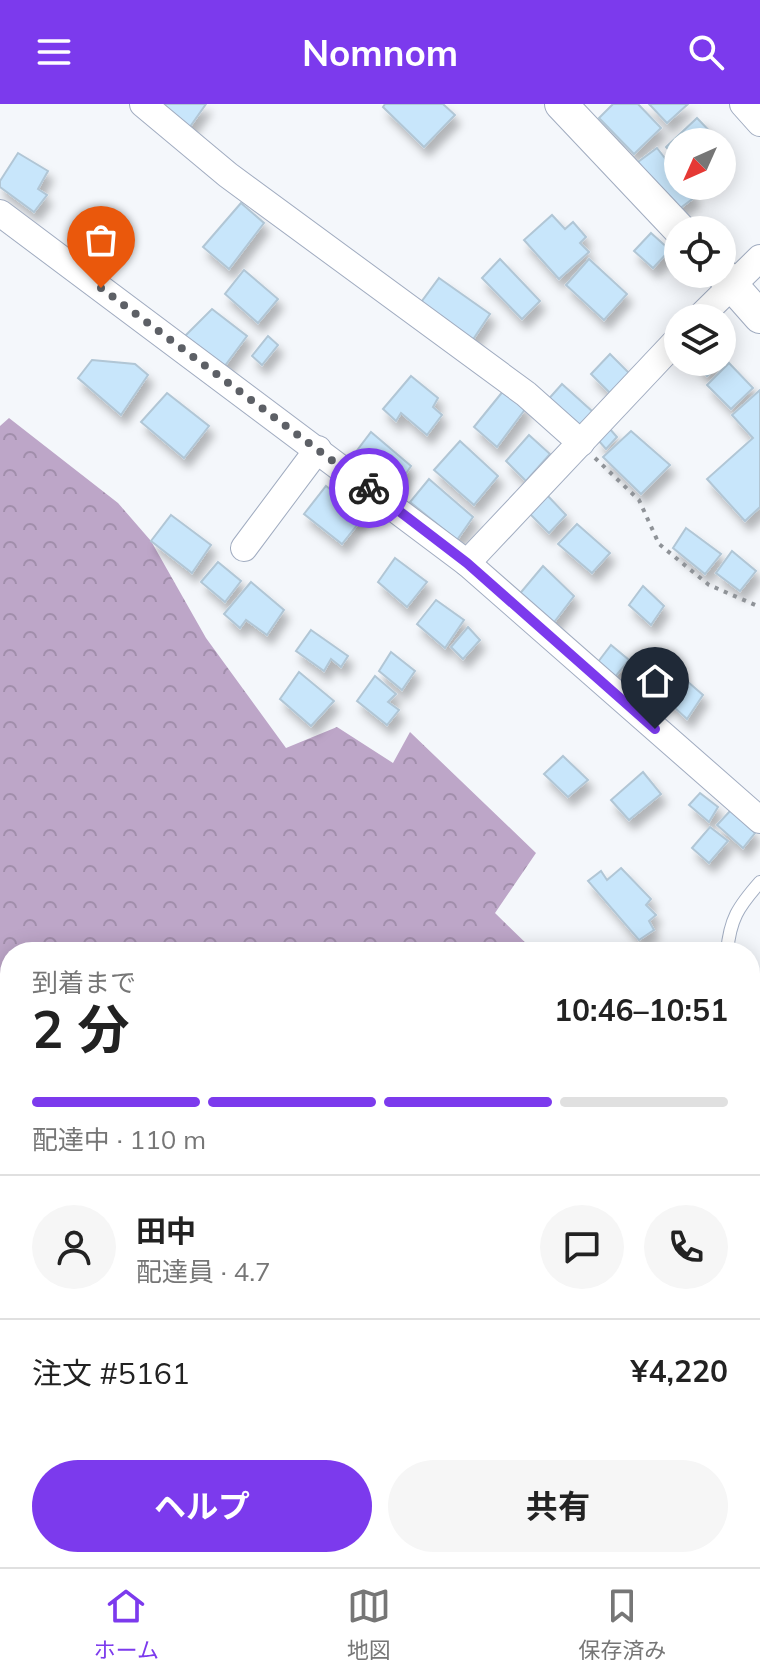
<!DOCTYPE html>
<html lang="ja">
<meta charset="utf-8">
<style>
body{margin:0;font-family:Mulish,"Noto Sans JP",sans-serif;background:#f6f6f6;color:#222;height:100vh;display:flex;flex-direction:column;font-size:30px;white-space:nowrap}
*{box-sizing:border-box;margin:0}
p{font-size:26px;color:#767676}
.icon{flex:none;width:44px;height:44px;fill:none;stroke:currentColor;stroke-width:2;stroke-linecap:round;stroke-linejoin:round}
.map{position:relative;flex:1;overflow:hidden}
.side{position:absolute;left:0px;top:838px;width:760px;height:626px;display:flex;flex-direction:column;background:#fff;border-radius:32px 32px 0 0;box-shadow:0 4px 20px #0003}
.side>*{flex:none}
.needle{width:52px;rotate:225deg}
.controls{position:absolute;left:664px;top:24px;display:grid;gap:16px}
.controls a{display:grid;place-items:center;width:72px;height:72px;border-radius:50%;background:#fff;box-shadow:0 4px 20px #0003;font-size:40px}
.pin{position:absolute;display:grid;place-items:center;width:68px;height:68px;color:#fff;margin:-82px -34px;border-radius:50% 50% 50% 0;rotate:-45deg;box-shadow:0 0 8px #0007}
.pin .icon{rotate:45deg}
.courier{position:absolute;display:grid;place-items:center;width:80px;height:80px;margin:-40px;border:6px solid #7c3aed;border-radius:50%;background:#fff;color:#222;box-shadow:0 2px 10px #0007}
.headline em{font-style:normal;font-weight:700}
.headline div{display:flex;flex-direction:column-reverse}
.headline{display:flex;align-items:center;justify-content:space-between;height:136px;padding:0 32px}
h1{font-size:52px;font-weight:700;line-height:60px}
.bar{display:grid;grid-template-columns:repeat(4,1fr);gap:12px 8px;align-content:center;height:96px;padding:0 32px}
.bar i{height:10px;border-radius:6px;background:#e0e0e0}
.bar .on{background:#7c3aed}
.bar p{grid-column:span 4}
.line{display:flex;align-items:center;gap:20px;padding:0 32px;border-top:2px solid #e0e0e0}
.line div{flex:1}
.round{display:grid;place-items:center;flex:none;width:84px;height:84px;border-radius:42px;background:#f6f6f6}
.cta{display:flex;gap:16px;margin-top:auto;padding:16px 32px}
.cta a{flex:1;height:92px;border-radius:48px;background:#7c3aed;color:#fff;font-size:32px;font-weight:700;line-height:92px;text-align:center}
.cta a+a{background:#f6f6f6;color:#222}
header{display:flex;justify-content:space-between;align-items:center;height:104px;padding:0 32px;background:#7c3aed;color:#fff;font-size:36px;font-weight:700}
.tabs{display:flex;justify-content:space-around;align-items:center;height:112px;border-top:2px solid #e0e0e0;background:#fff;font-size:22px;color:#767676}
.tabs a{display:grid;justify-items:center;gap:4px}
.tabs .on{color:#7c3aed}
.map>svg:first-child{display:block}
</style>
<header><svg class="icon" aria-label="menu" viewBox="0 0 24 24"><path d="M4 6h16M4 12h16M4 18h16"/></svg>Nomnom<svg class="icon" aria-label="search" viewBox="0 0 24 24"><circle cx="10" cy="10" r="6"/><path d="M15 15l6 6"/></svg></header>
<div class="map">
<svg width="760" height="1463" viewBox="0 0 760 1463">
<defs>
<pattern id="forest-crowns" width="20" height="18" patternUnits="userSpaceOnUse" patternTransform="scale(2)"><rect width="20" height="18" fill="#bda6c8"/><path d="M2 6a3 3 0 1 1 6 0M12 15a3 3 0 1 1 6 0" fill="none" stroke="#a18eab"/></pattern>
<filter id="shadow"><feDropShadow dx="5" dy="9" stdDeviation="4" flood-color="#0004"/></filter>
</defs>
<rect width="100%" height="100%" fill="#f4f7fb"/>
<g fill="url(#forest-crowns)">
<path d="M9,314L118,399L151,437L206,534L286,644L337,623L393,659L410,628L536,749L495,809L535,848H10V1393H0V322Z"/>
<path d="M760,1022V1463H373L349,1454H750V1028Z"/>
</g>
<g fill="#c8e6fb" stroke="#b1c6d5" stroke-width="2" filter="url(#shadow)">
<path d="M156,0H206L187,27Z"/>
<path d="M385,0H443L455,11L424,43L383,3Z"/>
<path d="M613,0H638L661,24L634,50L599,14Z"/>
<path d="M649,0H688L667,19Z"/>
<path d="M697,14L720,38H678V56L666,43Z"/>
<path d="M657,44L678,71V82H686L695,93L675,108L638,58Z"/>
<path d="M18,49L48,67L38,85L47,91L34,108L0,83V77Z"/>
<path d="M241,99L264,119L229,165L203,143Z"/>
<path d="M552,111L565,125L573,118L586,133L580,139L589,148L559,175L524,136Z"/>
<path d="M651,129L670,146L653,164L634,147Z"/>
<path d="M500,155L540,197L522,215L482,174Z"/>
<path d="M589,155L627,190L604,216L566,181Z"/>
<path d="M244,166L278,195L258,219L225,190Z"/>
<path d="M439,174L490,210L472,237L419,201Z"/>
<path d="M212,205L247,232L224,263L185,232Z"/>
<path d="M268,232L278,241L262,261L252,252Z"/>
<path d="M610,250L631,271L613,292L591,270Z"/>
<path d="M92,256L135,260L148,271L121,311L78,274Z"/>
<path d="M722,256L723,257L707,272L695,258Z"/>
<path d="M729,259L753,284L731,305L707,281Z"/>
<path d="M411,272L438,294L433,303L442,311L427,331L401,309L396,317L383,305Z"/>
<path d="M562,280L593,308L578,330L545,299Z"/>
<path d="M504,286L526,304L497,343L474,323Z"/>
<path d="M760,286V403L745,417L707,375L753,334L732,311Z"/>
<path d="M167,289L209,322L184,354L141,318Z"/>
<path d="M609,324L617,333L606,345L598,336Z"/>
<path d="M631,327L670,361L641,390L603,353Z"/>
<path d="M371,328L411,362L394,388L352,353Z"/>
<path d="M529,331L550,350L526,377L506,357Z"/>
<path d="M460,337L498,372L474,401L434,366Z"/>
<path d="M429,375L473,413L457,436L410,398Z"/>
<path d="M326,382L365,411L342,440L304,410Z"/>
<path d="M547,391L566,411L549,429L530,410Z"/>
<path d="M171,411L211,441L192,469L151,437Z"/>
<path d="M577,420L610,449L592,469L558,440Z"/>
<path d="M686,424L721,450L705,470L673,444Z"/>
<path d="M732,447L756,467L740,487L716,469Z"/>
<path d="M395,454L427,478L407,503L378,478Z"/>
<path d="M218,458L241,477L225,498L201,478Z"/>
<path d="M543,462L574,492L549,525L517,493Z"/>
<path d="M251,478L284,506L267,531L246,516L240,524L224,510Z"/>
<path d="M643,482L664,502L651,521L629,501Z"/>
<path d="M436,496L464,516L445,544L417,520Z"/>
<path d="M468,523L480,536L463,555L451,543Z"/>
<path d="M311,526L348,552L341,563L331,555L324,567L296,547Z"/>
<path d="M611,541L629,556L615,573L598,558Z"/>
<path d="M391,548L415,567L402,586L379,567Z"/>
<path d="M637,563L654,576L643,595L624,579Z"/>
<path d="M672,564L703,591L687,615L654,585Z"/>
<path d="M299,568L334,597L311,622L280,595Z"/>
<path d="M375,572L396,590L388,598L399,606L387,621L357,597Z"/>
<path d="M563,652L588,676L568,693L544,670Z"/>
<path d="M643,668L661,690L629,716L611,696Z"/>
<path d="M700,689L718,703L709,718L689,701Z"/>
<path d="M731,706L755,729L743,744L717,721Z"/>
<path d="M710,723L728,737L709,759L692,744Z"/>
<path d="M621,764L651,795L646,801L656,811L649,817L654,826L639,836L588,777L601,767L607,776Z"/>
<path d="M750,868L760,878V914L750,905Z"/>
</g>
<g fill="none" stroke-linecap="round" stroke-linejoin="round">
<defs>
<path id="service" d="M727,848C730,815 738,803 760,778"/>
<g id="minor">
<path d="M143,0L228,71L526,290L581,339"/>
<path d="M743,0L760,19"/>
<path d="M0,109L467,459L760,716"/>
<path d="M699,214L760,154"/>
<path d="M244,444L318,345"/>
<path d="M467,459L678,235"/>
<path d="M0,1375L10,1380"/>
<path d="M164,1454L182,1463"/>
</g>
<g id="tertiary">
<path d="M561,0L680,126"/>
<path d="M722,170L760,213"/>
</g>
</defs>
<use href="#service" stroke="#a1acc0" stroke-width="14"/>
<use href="#minor" stroke="#a1acc0" stroke-width="28"/>
<use href="#tertiary" stroke="#a1acc0" stroke-width="34"/>
<path stroke="#8f9398" stroke-width="4" stroke-dasharray="4 6" stroke-linecap="butt" d="M595,354L639,396L659,440L709,481L760,503"/>
<use href="#service" stroke="#fff" stroke-width="12"/>
<use href="#minor" stroke="#fff" stroke-width="26"/>
<use href="#tertiary" stroke="#fff" stroke-width="32"/>
</g>
<g fill="none" stroke-linecap="round" stroke-linejoin="round">
<path stroke="#5d6066" stroke-width="8" stroke-dasharray="0 14.4" d="M101,184L369,384"/>
<path stroke="#7c3aed" stroke-width="10" d="M369,384L467,459L655,625"/>
</g>
</svg>
<div class="controls">
<a><svg class="needle" viewBox="-14 -14 28 28"><path d="M0-13l5 13h-10z" fill="#e53935"/><path d="M0 13l5-13h-10z" fill="#767676"/></svg></a>
<a><svg class="icon" aria-label="locate" viewBox="0 0 24 24"><circle cx="12" cy="12" r="6"/><path d="M12 2v4M12 18v4M2 12h4M18 12h4"/></svg></a>
<a><svg class="icon" aria-label="layers" viewBox="0 0 24 24"><path d="M12 4l9 5-9 5-9-5zM3 14l9 5 9-5"/></svg></a>
</div>
<div class="pin" style="left:101px;top:184px;background:#ea580c"><svg class="icon" aria-label="bag" viewBox="0 0 24 24"><path d="M5 8h14l-1 12H6zM9 8a3 3 0 0 1 6 0"/></svg></div>
<div class="pin" style="left:655px;top:625px;background:#1f2937"><svg class="icon" aria-label="home" viewBox="0 0 24 24"><path d="M3 11l9-7 9 7M6 9v11h12V9"/></svg></div>
<div class="courier" style="left:369px;top:384px"><svg class="icon" aria-label="bike" viewBox="0 0 24 24"><circle cx="6" cy="16" r="4"/><circle cx="18" cy="16" r="4"/><path d="M6 16l4-8h5l3 8M10 8l3 8H6M13 5h3"/></svg></div>
<section class="side">
<div class="headline"><div><h1>2 分</h1><p>到着まで</p></div><em>10:46–10:51</em></div>
<div class="bar"><i class="on"></i><i class="on"></i><i class="on"></i><i></i><p>配達中 · 110 m</p></div>
<div class="line" style="height:144px"><a class="round"><svg class="icon" aria-label="person" viewBox="0 0 24 24"><circle cx="12" cy="8" r="4"/><path d="M4 21q1-7 8-7t8 7"/></svg></a><div><b>田中</b><p>配達員 · 4.7</p></div><a class="round"><svg class="icon" aria-label="chat" viewBox="0 0 24 24"><path d="M4 5h16v11H9l-5 4z"/></svg></a><a class="round"><svg class="icon" aria-label="phone" viewBox="0 0 24 24"><path d="M5 4h4l2 5-3 2q2 4 5 5l2-3 5 2v4C11 20 4 13 5 4z"/></svg></a></div>
<div class="line" style="height:104px"><div>注文 #5161</div><b>¥4,220</b></div>
<div class="cta"><a>ヘルプ</a><a>共有</a></div>
</section>
</div>
<nav class="tabs">
<a class="on"><svg class="icon" aria-label="home" viewBox="0 0 24 24"><path d="M3 11l9-7 9 7M6 9v11h12V9"/></svg>ホーム</a>
<a><svg class="icon" aria-label="map" viewBox="0 0 24 24"><path d="M3 6l6-2 6 2 6-2v14l-6 2-6-2-6 2zM9 4v14M15 6v14"/></svg>地図</a>
<a><svg class="icon" aria-label="saved" viewBox="0 0 24 24"><path d="M7 4h10v16l-5-4-5 4z"/></svg>保存済み</a>
</nav>
